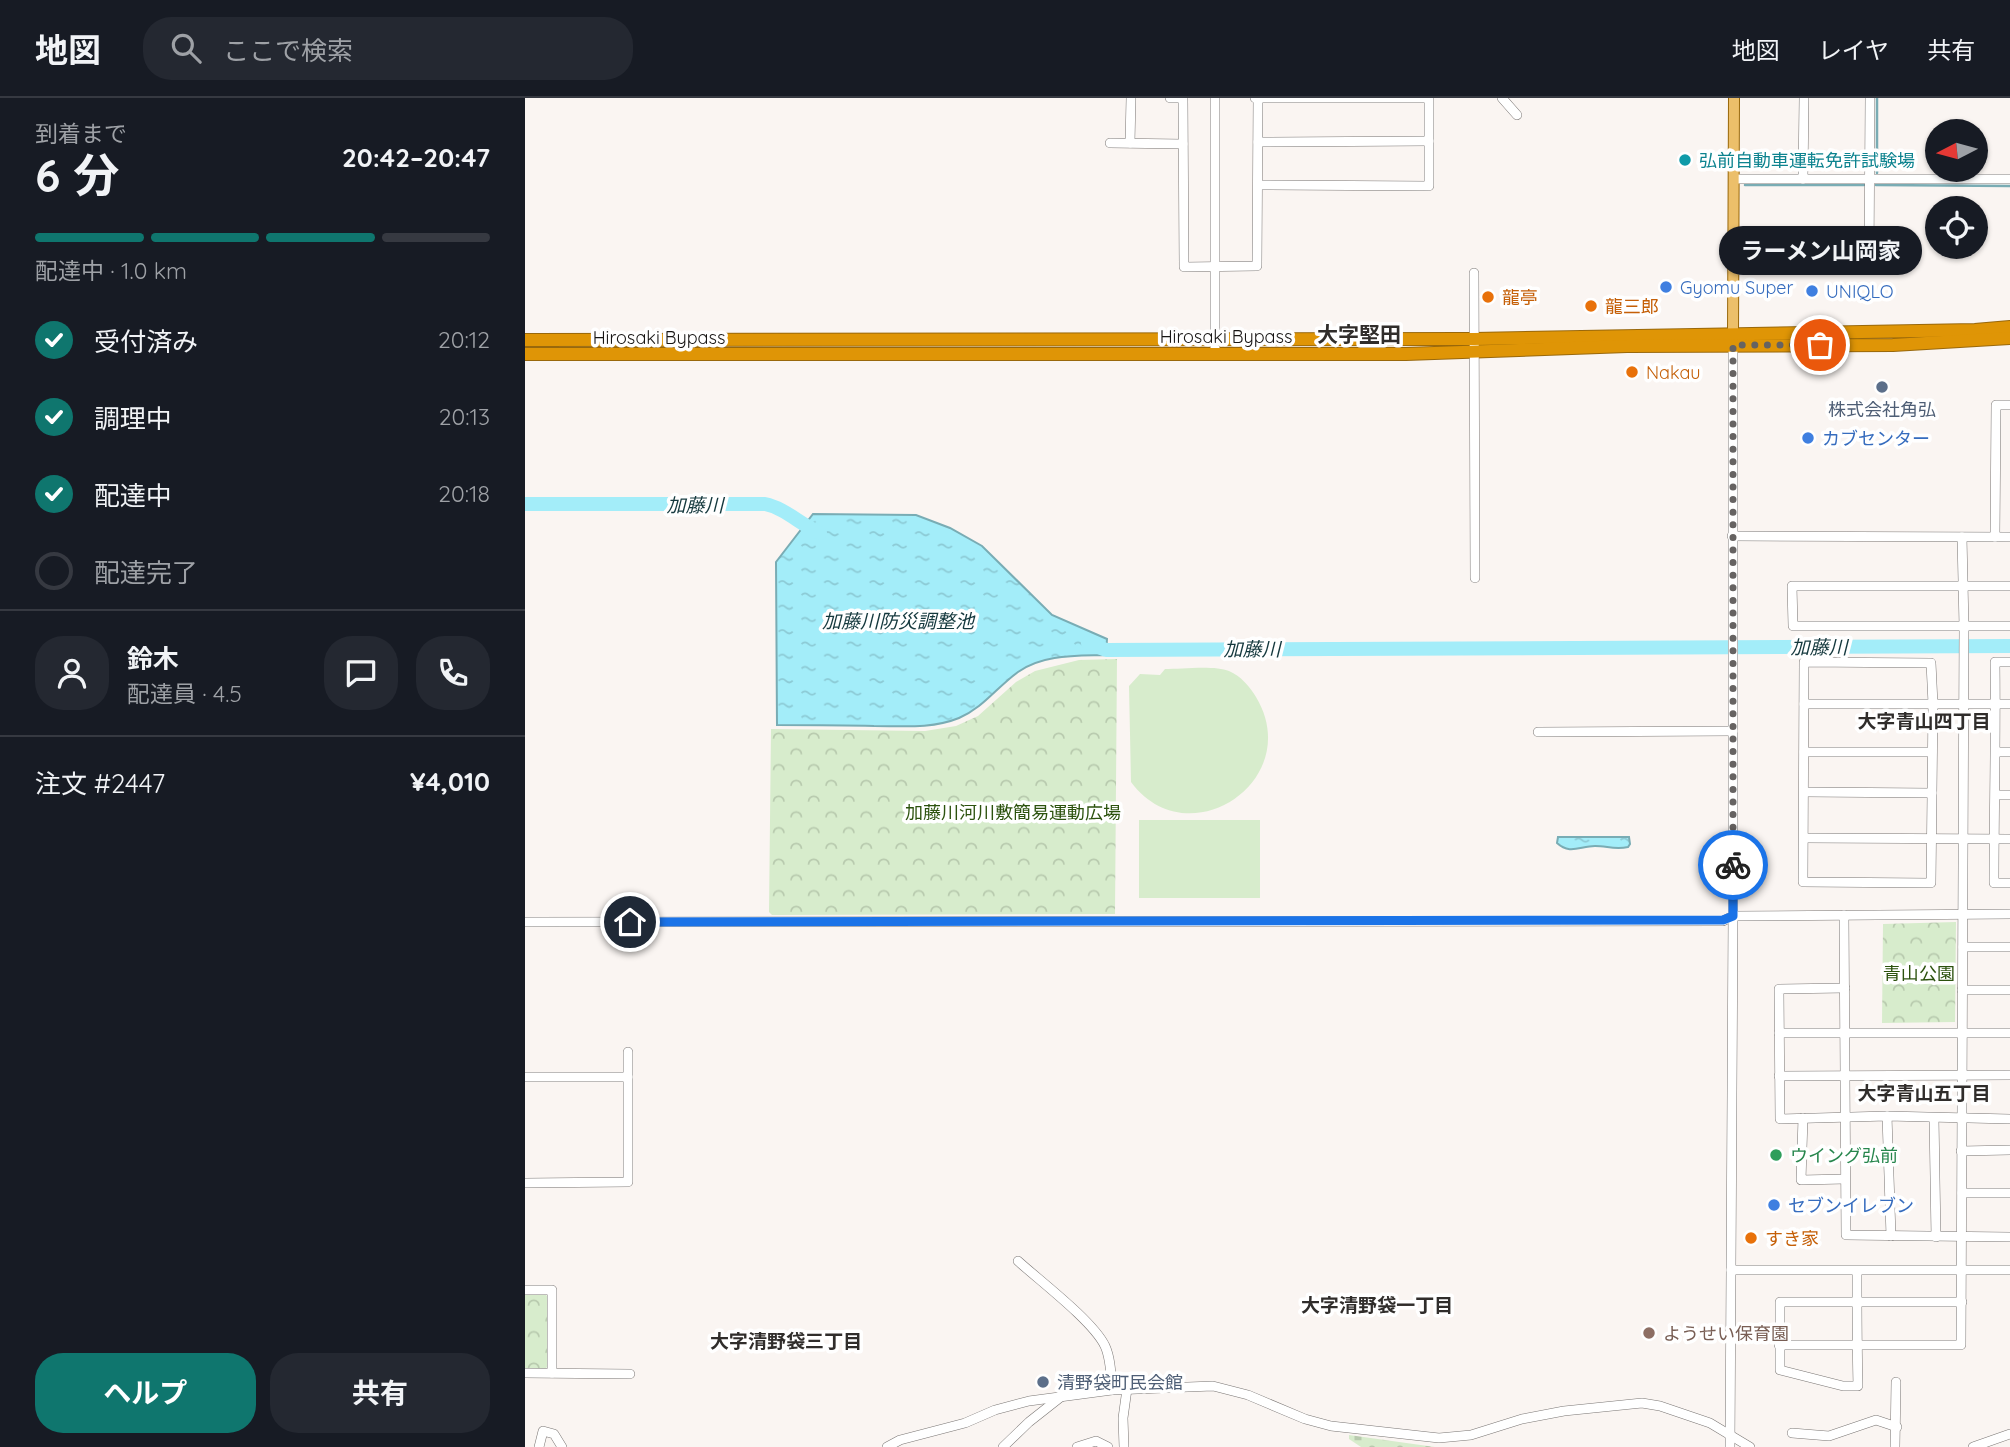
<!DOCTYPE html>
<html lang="ja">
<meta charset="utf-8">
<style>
body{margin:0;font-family:Quicksand,"Noto Sans JP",sans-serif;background:#242831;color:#f1f3f6;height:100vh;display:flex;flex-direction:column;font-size:26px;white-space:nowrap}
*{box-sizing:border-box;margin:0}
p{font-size:23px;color:#9ea1a6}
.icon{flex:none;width:38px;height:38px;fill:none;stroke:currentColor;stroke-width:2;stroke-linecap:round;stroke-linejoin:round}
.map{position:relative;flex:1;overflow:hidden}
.details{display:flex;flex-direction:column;background:#171b24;width:525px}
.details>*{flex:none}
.needle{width:46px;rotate:264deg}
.tools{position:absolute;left:1400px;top:21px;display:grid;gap:14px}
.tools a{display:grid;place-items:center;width:63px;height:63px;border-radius:50%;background:#171b24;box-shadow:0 2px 5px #0004;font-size:35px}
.pin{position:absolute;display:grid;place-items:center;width:60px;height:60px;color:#fff;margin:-30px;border:4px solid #fff;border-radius:50%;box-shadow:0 2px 7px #0007}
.courier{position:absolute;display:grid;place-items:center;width:70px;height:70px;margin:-35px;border:5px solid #1a73e8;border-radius:50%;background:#fff;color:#222;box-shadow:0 2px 9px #0007}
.bubble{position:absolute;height:49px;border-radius:24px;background:#171b24;box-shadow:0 2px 5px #0004;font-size:23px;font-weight:700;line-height:49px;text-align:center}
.summary em{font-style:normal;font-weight:700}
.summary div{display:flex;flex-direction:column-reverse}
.summary{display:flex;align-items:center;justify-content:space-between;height:119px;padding:0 35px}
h1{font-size:46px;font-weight:700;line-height:52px}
.bar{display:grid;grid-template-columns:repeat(4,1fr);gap:10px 7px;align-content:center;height:84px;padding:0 35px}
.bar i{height:9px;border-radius:5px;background:#363941}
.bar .on{background:#0f766e}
.bar p{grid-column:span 4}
.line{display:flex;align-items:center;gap:18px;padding:0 35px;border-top:2px solid #363941}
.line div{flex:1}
.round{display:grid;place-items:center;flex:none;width:74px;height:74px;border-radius:28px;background:#242831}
ol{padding:0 35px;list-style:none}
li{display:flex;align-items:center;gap:21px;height:77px}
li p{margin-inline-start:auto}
li .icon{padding:7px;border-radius:50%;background:#0f766e;color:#fff;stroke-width:4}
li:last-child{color:#9ea1a6}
li i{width:38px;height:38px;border:4px solid #363941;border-radius:50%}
.button{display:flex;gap:14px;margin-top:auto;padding:14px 35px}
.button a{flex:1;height:80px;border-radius:28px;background:#0f766e;color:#fff;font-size:28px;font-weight:700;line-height:80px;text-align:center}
.button a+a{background:#242831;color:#f1f3f6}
header{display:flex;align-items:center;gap:42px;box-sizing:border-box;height:98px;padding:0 35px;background:#171b24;border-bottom:2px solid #363941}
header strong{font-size:33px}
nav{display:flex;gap:38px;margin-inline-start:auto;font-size:24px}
.search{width:490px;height:63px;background:#242831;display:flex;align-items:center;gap:18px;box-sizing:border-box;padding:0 24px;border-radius:28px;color:#9ea1a6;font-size:26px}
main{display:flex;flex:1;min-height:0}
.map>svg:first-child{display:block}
</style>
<header>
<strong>地図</strong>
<div class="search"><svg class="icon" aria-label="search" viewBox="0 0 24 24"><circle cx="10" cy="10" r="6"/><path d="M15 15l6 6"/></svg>ここで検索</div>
<nav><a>地図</a><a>レイヤ</a><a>共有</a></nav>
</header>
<main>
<section class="details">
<div class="summary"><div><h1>6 分</h1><p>到着まで</p></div><em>20:42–20:47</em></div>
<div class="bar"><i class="on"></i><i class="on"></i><i class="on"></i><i></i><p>配達中 · 1.0 km</p></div>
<ol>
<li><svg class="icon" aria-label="check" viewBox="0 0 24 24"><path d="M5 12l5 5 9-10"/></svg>受付済み<p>20:12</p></li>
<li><svg class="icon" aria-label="check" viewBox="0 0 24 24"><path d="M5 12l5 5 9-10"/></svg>調理中<p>20:13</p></li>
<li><svg class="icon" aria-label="check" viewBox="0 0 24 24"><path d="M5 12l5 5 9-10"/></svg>配達中<p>20:18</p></li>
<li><i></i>配達完了</li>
</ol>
<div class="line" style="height:126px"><a class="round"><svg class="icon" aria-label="person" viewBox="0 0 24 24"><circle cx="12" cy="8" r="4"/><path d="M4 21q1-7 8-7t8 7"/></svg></a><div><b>鈴木</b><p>配達員 · 4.5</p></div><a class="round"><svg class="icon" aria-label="chat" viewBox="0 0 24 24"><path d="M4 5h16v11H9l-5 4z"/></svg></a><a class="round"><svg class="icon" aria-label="phone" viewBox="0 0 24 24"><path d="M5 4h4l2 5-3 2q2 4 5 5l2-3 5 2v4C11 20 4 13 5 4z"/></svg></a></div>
<div class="line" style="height:91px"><div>注文 #2447</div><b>¥4,010</b></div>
<div class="button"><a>ヘルプ</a><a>共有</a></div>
</section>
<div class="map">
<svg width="1485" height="1349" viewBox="0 0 1485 1349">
<defs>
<pattern id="cemetery-stones" width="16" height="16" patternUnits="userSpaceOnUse" patternTransform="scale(1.75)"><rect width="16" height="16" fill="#d7eccc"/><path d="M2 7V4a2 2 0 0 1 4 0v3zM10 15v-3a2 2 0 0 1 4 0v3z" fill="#b8caae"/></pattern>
<pattern id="park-crowns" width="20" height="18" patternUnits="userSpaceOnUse" patternTransform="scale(1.75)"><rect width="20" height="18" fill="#d7eccc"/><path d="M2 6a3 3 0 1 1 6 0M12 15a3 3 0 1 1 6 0" fill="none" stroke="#b8caae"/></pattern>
<pattern id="water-ripples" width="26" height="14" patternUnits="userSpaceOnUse" patternTransform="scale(1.75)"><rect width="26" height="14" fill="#a3edf9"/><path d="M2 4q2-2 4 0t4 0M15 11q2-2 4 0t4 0" fill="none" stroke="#8ccad5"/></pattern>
</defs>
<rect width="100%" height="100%" fill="#faf5f2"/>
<path fill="url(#cemetery-stones)" d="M824,1338V1337L910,1349H836L824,1341Z"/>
<g fill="url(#park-crowns)">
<path d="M592,561L590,816L247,817L244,814L246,631L400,633L431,628L453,618L491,584L510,573L554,562Z"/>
<path d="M1431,824L1430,924L1357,925L1358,826Z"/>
<path d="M0,1195L20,1196L23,1199L24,1267L19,1272H0Z"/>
</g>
<g fill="#d7eccc">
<path d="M640,571C656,571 690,567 704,573C716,578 725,589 731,599C781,682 663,761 606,684L604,588L615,576L635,577Z"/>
<rect x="614" y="722" width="121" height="78"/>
</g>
<g fill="url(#water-ripples)" stroke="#79acb4" stroke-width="2">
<path d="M288,416L391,417L425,430L457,448L527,517L582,541L581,557C552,558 518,556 493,574C472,589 458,610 434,620C407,631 377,628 349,628C316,627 284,627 252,627L251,464Z"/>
<path d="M1033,739H1104L1105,746L1103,749C1090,752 1082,748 1070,748C1055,748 1045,757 1032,745Z"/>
</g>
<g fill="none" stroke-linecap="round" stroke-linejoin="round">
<g stroke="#79acb4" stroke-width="2.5">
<path d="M1352,75V0"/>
<path d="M1220,87H1339"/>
<path d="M1351,87L1485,88"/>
</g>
<g stroke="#a3edf9" stroke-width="14">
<path d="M0,406H240C260,410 276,427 295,435"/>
<path d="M563,545L581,552L1485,548"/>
</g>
<defs>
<g id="minor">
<path d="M645,0H658L659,169L732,168L733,0"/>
<path d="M690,0V256"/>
<path d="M730,0H904V88L733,87"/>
<path d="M977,0L992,17"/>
<path d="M733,44L904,43"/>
<path d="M585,45L658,46"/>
<path d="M605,45L606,0"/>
<path d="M1209,81H1485"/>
<path d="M1278,81L1279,0"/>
<path d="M1208,172L1344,171L1345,0"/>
<path d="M949,175L950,480"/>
<path d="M1207,438L1485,439"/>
<path d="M1470,439L1471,307H1485"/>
<path d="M1485,488H1267L1268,528H1485"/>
<path d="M1279,564L1406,565L1408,606L1406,785L1278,784Z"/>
<path d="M1485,564H1470C1471,637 1469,711 1469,785H1485"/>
<path d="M1279,606H1485"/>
<path d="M1013,634L1208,633"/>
<path d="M1279,654H1407"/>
<path d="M1471,654H1485"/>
<path d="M1280,694L1407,695"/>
<path d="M1471,697H1485"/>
<path d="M1279,740L1485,741"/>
<path d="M1319,817L1321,1137L1485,1139"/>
<path d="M0,824L1198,823L1208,818L1485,816"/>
<path d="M1438,849H1485"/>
<path d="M1320,890L1254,891L1255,1021L1362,1018L1485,1021"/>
<path d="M1437,892H1485"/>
<path d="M1254,935H1485"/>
<path d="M1254,978L1485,977"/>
<path d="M0,979H103"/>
<path d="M1362,1018L1366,1138"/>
<path d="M1278,1020L1276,1082L1320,1081"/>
<path d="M1409,1020L1411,1139"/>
<path d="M1436,1053L1485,1052"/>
<path d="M0,1085L103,1084V954"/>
<path d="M1437,1095H1485"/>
<path d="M493,1163C515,1183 568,1223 580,1248C586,1261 586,1278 587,1292"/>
<path d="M1206,1172H1485"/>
<path d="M1332,1173C1332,1211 1332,1250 1333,1288H1318L1255,1272V1204H1437"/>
<path d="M0,1192H27V1275"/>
<path d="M1254,1247H1436L1439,529L1437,439"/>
<path d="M0,1275L105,1276"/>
<path d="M1267,1335L1304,1338L1351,1322L1372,1329"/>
<path d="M14,1349L18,1333L29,1336L37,1349"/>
<path d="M362,1349L375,1342L440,1325L470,1312L504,1303L587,1292L688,1288L723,1297L780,1321L806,1328L914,1340L946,1337L997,1321L1039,1313L1117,1305L1135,1308L1185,1325L1225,1349"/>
<path d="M478,1349L504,1324L537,1298"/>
<path d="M552,1349L571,1343L583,1349"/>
<path d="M599,1349L598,1320L602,1291"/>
<path d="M1205,1349L1208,818V245"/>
<path d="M1370,1349L1371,1284"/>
<path d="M1448,1349L1485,1336"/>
</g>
<path id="major" d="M1208,235L1209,0"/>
<g id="highway">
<path d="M0,242L949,241L1450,232L1485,229"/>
<path d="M0,256H881L1102,248L1368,247L1485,240"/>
</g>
</defs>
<use href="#minor" stroke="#7a7674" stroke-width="10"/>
<use href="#major" stroke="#99680b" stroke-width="12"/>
<use href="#highway" stroke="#99680b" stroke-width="14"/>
<use href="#minor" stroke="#fff" stroke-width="9"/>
<use href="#major" stroke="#ecbf6a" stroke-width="10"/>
<use href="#highway" stroke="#df9506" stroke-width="12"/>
</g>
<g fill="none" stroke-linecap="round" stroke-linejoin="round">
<path stroke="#666362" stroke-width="7" stroke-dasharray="0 12.6" d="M1208,767V247H1295"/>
<path stroke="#1a73e8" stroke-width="9" d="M105,824L1198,822L1208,818V767"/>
</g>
<circle fill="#0f9aa8" stroke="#fff" stroke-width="2.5" cx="1160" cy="62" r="7"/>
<g fill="#3f7fe0" stroke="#fff" stroke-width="2.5">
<circle cx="1141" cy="189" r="7"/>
<circle cx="1287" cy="193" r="7"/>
<circle cx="1283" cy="340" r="7"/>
<circle cx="1249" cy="1107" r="7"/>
</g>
<g fill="#e8710a" stroke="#fff" stroke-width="2.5">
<circle cx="963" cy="199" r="7"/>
<circle cx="1066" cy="208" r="7"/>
<circle cx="1107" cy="274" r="7"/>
<circle cx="1226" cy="1140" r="7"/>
</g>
<g fill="#5c6f8a" stroke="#fff" stroke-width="2.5">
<circle cx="1357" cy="289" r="7"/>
<circle cx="518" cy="1284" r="7"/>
</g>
<circle fill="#2e9e5b" stroke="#fff" stroke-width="2.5" cx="1251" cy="1057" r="7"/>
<circle fill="#8d6e63" stroke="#fff" stroke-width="2.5" cx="1124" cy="1235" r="7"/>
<g text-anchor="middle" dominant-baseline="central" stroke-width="7" stroke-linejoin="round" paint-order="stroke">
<g font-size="18" fill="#0d838f" stroke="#fff" text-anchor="start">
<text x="1174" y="62">弘前自動車運転免許試験場</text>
</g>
<g font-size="18" fill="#366cbe" stroke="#fff" text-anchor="start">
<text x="1155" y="189">Gyomu Super</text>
<text x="1301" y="193">UNIQLO</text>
<text x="1297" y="340">カブセンター</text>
<text x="1263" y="1107">セブンイレブン</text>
</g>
<g font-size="18" fill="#c56008" stroke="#fff" text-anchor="start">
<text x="977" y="199">龍亭</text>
<text x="1080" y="208">龍三郎</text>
<text x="1121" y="274">Nakau</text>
<text x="1240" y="1140">すき家</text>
</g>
<g font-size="18" fill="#171514" stroke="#fff">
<text x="701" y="238">Hirosaki Bypass</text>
<text x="134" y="239">Hirosaki Bypass</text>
</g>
<g font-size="18" fill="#4e5e75" stroke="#fff">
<text x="1357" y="311">株式会社角弘</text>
<text x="532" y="1284" text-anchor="start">清野袋町民会館</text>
</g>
<g font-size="18" fill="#2c520e" stroke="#fff">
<text x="488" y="714">加藤川河川敷簡易運動広場</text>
<text x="1394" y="875">青山公園</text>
</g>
<g font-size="18" fill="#27864d" stroke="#fff" text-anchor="start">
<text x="1265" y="1057">ウイング弘前</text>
</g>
<g font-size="18" fill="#785e54" stroke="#fff" text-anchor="start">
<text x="1138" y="1235">ようせい保育園</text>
</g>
<g font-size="19" font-style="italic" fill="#14383d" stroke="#fff">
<text x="170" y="407">加藤川</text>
<text x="373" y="523">加藤川防災調整池</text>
<text x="1294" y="549">加藤川</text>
<text x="727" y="551">加藤川</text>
</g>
<g font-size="19" font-weight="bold" fill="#302d2b" stroke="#fff">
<text x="1399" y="623">大字青山四丁目</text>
<text x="1399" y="995">大字青山五丁目</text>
<text x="852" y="1207">大字清野袋一丁目</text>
<text x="261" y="1243">大字清野袋三丁目</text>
</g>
<g font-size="21" font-weight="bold" fill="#302d2b" stroke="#fff">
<text x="834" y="236">大字堅田</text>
</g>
</g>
</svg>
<div class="tools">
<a><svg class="needle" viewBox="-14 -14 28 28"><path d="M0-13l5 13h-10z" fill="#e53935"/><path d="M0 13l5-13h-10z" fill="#9ea1a6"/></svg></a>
<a><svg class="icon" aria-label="locate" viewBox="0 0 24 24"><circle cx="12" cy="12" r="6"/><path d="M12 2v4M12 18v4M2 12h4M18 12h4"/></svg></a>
</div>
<div class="pin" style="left:1295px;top:247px;background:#ea580c"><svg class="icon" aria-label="bag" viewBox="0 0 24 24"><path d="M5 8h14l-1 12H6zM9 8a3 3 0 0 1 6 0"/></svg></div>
<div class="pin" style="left:105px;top:824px;background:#1f2937"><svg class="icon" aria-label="home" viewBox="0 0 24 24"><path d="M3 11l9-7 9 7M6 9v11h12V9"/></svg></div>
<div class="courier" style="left:1208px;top:767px"><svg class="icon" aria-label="bike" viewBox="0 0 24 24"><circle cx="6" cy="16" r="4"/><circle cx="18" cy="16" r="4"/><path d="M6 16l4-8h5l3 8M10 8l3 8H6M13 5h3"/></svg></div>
<div class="bubble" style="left:1194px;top:128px;width:203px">ラーメン山岡家</div>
</div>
</main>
